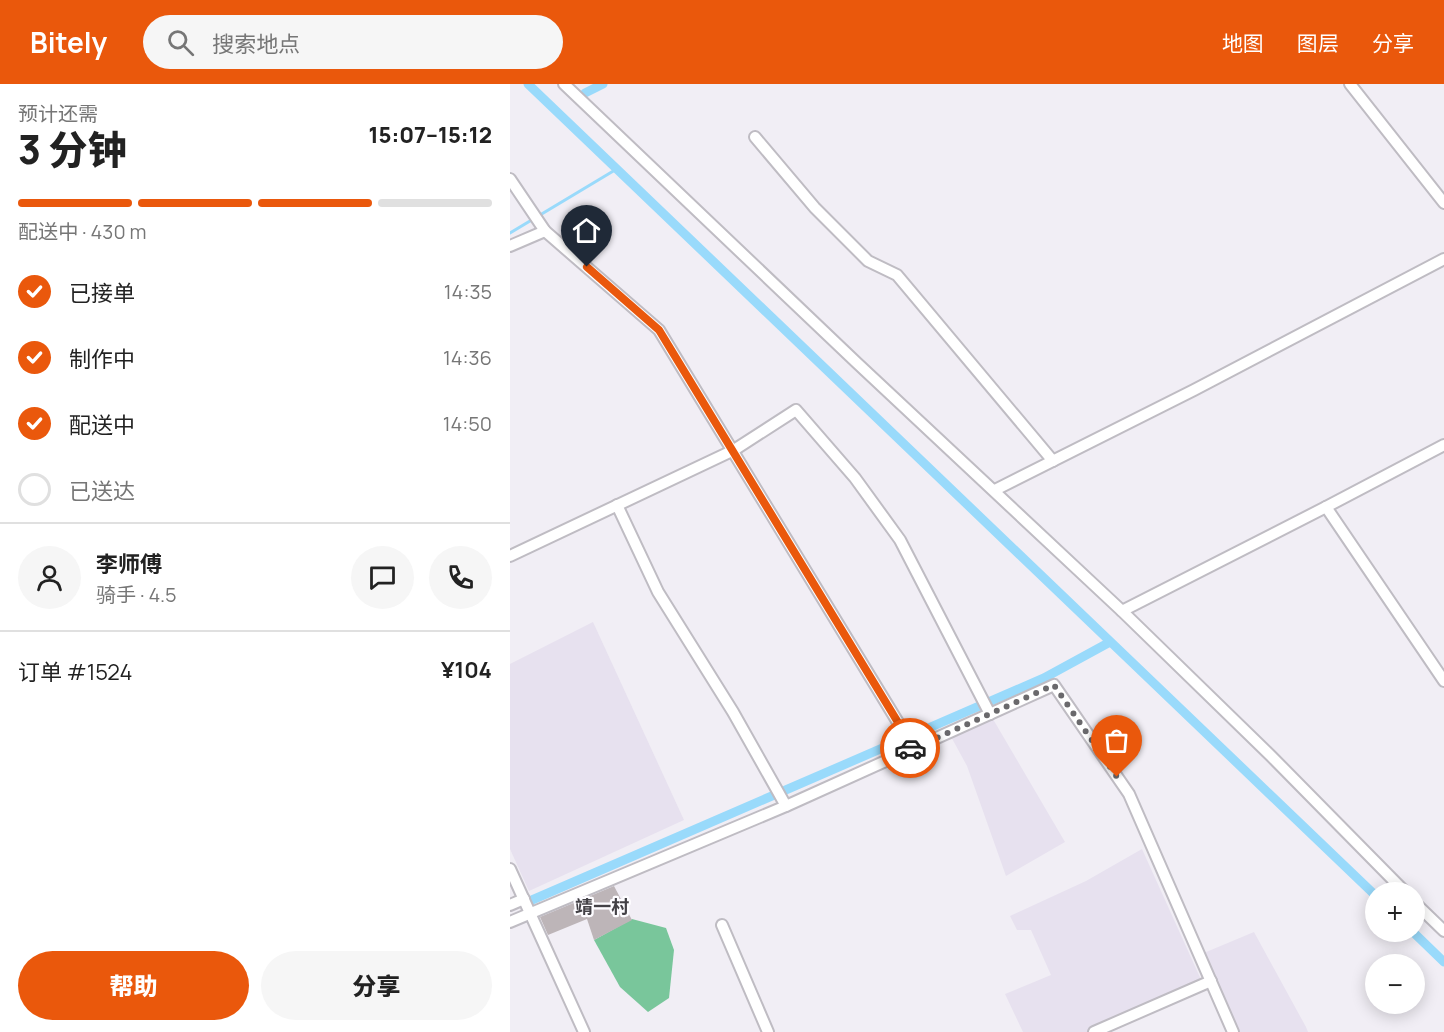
<!DOCTYPE html>
<html lang="zh">
<meta charset="utf-8">
<style>
body{margin:0;font-family:Manrope,"Noto Sans SC",sans-serif;background:#f6f6f6;color:#222;height:100vh;display:flex;flex-direction:column;font-size:22px;white-space:nowrap}
*{box-sizing:border-box;margin:0}
p{font-size:20px;color:#767676}
.icon{flex:none;width:33px;height:33px;fill:none;stroke:currentColor;stroke-width:2;stroke-linecap:round;stroke-linejoin:round}
.map{position:relative;flex:1;overflow:hidden}
.panel{display:flex;flex-direction:column;background:#fff;width:510px}
.panel>*{flex:none}
.fabs{position:absolute;left:855px;top:798px;display:grid;gap:12px}
.fabs a{display:grid;place-items:center;width:60px;height:60px;border-radius:50%;background:#fff;box-shadow:0 3px 15px #0003;font-size:30px}
.pin{position:absolute;display:grid;place-items:center;width:51px;height:51px;color:#fff;margin:-62px -26px;border-radius:50% 50% 50% 0;rotate:-45deg;box-shadow:0 0 6px #0007}
.pin .icon{rotate:45deg}
.courier{position:absolute;display:grid;place-items:center;width:60px;height:60px;margin:-30px;border:4px solid #ea580c;border-radius:50%;background:#fff;color:#222;box-shadow:0 2px 8px #0007}
.overview em{font-style:normal;font-weight:800}
.overview div{display:flex;flex-direction:column-reverse}
.overview{display:flex;align-items:center;justify-content:space-between;height:102px;padding:0 18px}
h1{font-size:39px;font-weight:800;line-height:45px}
.bar{display:grid;grid-template-columns:repeat(4,1fr);gap:9px 6px;align-content:center;height:72px;padding:0 18px}
.bar i{height:8px;border-radius:4px;background:#e0e0e0}
.bar .current{background:#ea580c}
.bar p{grid-column:span 4}
.line{display:flex;align-items:center;gap:15px;padding:0 18px;border-top:2px solid #e0e0e0}
.line div{flex:1}
.round{display:grid;place-items:center;flex:none;width:63px;height:63px;border-radius:32px;background:#f6f6f6}
ol{padding:0 18px;list-style:none}
li{display:flex;align-items:center;gap:18px;height:66px}
li p{margin-inline-start:auto}
li .icon{padding:6px;border-radius:50%;background:#ea580c;color:#fff;stroke-width:4}
li:last-child{color:#767676}
li i{width:33px;height:33px;border:3px solid #e0e0e0;border-radius:50%}
.cta{display:flex;gap:12px;margin-top:auto;padding:12px 18px}
.cta a{flex:1;height:69px;border-radius:36px;background:#ea580c;color:#fff;font-size:24px;font-weight:800;line-height:69px;text-align:center}
.cta a+a{background:#f6f6f6;color:#222}
header{display:flex;align-items:center;gap:36px;box-sizing:border-box;height:84px;padding:0 30px;background:#ea580c;color:#fff}
header strong{font-size:28px}
nav{display:flex;gap:33px;margin-inline-start:auto;font-size:21px}
.search{width:420px;height:54px;background:#f6f6f6;display:flex;align-items:center;gap:15px;box-sizing:border-box;padding:0 21px;border-radius:33px;color:#767676;font-size:22px}
main{display:flex;flex:1;min-height:0}
.map>svg:first-child{display:block}
</style>
<header>
<strong>Bitely</strong>
<div class="search"><svg class="icon" aria-label="search" viewBox="0 0 24 24"><circle cx="10" cy="10" r="6"/><path d="M15 15l6 6"/></svg>搜索地点</div>
<nav><a>地图</a><a>图层</a><a>分享</a></nav>
</header>
<main>
<section class="panel">
<div class="overview"><div><h1>3 分钟</h1><p>预计还需</p></div><em>15:07–15:12</em></div>
<div class="bar"><i class="current"></i><i class="current"></i><i class="current"></i><i></i><p>配送中 · 430 m</p></div>
<ol>
<li><svg class="icon" aria-label="check" viewBox="0 0 24 24"><path d="M5 12l5 5 9-10"/></svg>已接单<p>14:35</p></li>
<li><svg class="icon" aria-label="check" viewBox="0 0 24 24"><path d="M5 12l5 5 9-10"/></svg>制作中<p>14:36</p></li>
<li><svg class="icon" aria-label="check" viewBox="0 0 24 24"><path d="M5 12l5 5 9-10"/></svg>配送中<p>14:50</p></li>
<li><i></i>已送达</li>
</ol>
<div class="line" style="height:108px"><a class="round"><svg class="icon" aria-label="person" viewBox="0 0 24 24"><circle cx="12" cy="8" r="4"/><path d="M4 21q1-7 8-7t8 7"/></svg></a><div><b>李师傅</b><p>骑手 · 4.5</p></div><a class="round"><svg class="icon" aria-label="chat" viewBox="0 0 24 24"><path d="M4 5h16v11H9l-5 4z"/></svg></a><a class="round"><svg class="icon" aria-label="phone" viewBox="0 0 24 24"><path d="M5 4h4l2 5-3 2q2 4 5 5l2-3 5 2v4C11 20 4 13 5 4z"/></svg></a></div>
<div class="line" style="height:78px"><div>订单 #1524</div><b>¥104</b></div>
<div class="cta"><a>帮助</a><a>分享</a></div>
</section>
<div class="map">
<svg width="934" height="948" viewBox="0 0 934 948">
<rect width="100%" height="100%" fill="#f1eef5"/>
<g fill="#e7e1ef">
<path d="M83,538L174,736L19,807L0,765V580Z"/>
<path d="M480,630L555,758L496,792L457,682L439,649Z"/>
<path d="M632,765L693,900L584,948H513L495,910L541,891L521,846H507L500,832L576,797Z"/>
<path d="M744,848L796,943L798,948H723L689,871Z"/>
</g>
<path fill="#79c69b" d="M122,835L156,844L164,866L159,914L138,928L110,903L84,856Z"/>
<g fill="none" stroke-linecap="round" stroke-linejoin="round">
<path stroke="#99dafb" stroke-width="3" d="M0,149L105,86"/>
<g stroke="#99dafb" stroke-width="9">
<path d="M18,0L866,812"/>
<path d="M75,9L93,0"/>
<path d="M22,816L534,594L600,558"/>
<path d="M903,848L934,878"/>
</g>
</g>
<path fill="#bdb5b8" d="M104,802L122,836L84,856L77,835L38,851L30,833Z"/>
<g fill="none" stroke-linecap="round" stroke-linejoin="round">
<defs>
<g id="minor">
<path d="M54,0L347,279L612,527L761,672L895,808"/>
<path d="M840,0L934,119"/>
<path d="M245,53L305,124L358,177L387,191L543,377"/>
<path d="M0,95L35,147L149,246L389,640L400,666"/>
<path d="M0,162L35,147"/>
<path d="M485,406L684,306L934,175"/>
<path d="M107,421L148,508L223,628L276,722"/>
<path d="M816,423L934,597"/>
<path d="M0,472L224,366L286,326L345,394L390,456L480,630"/>
<path d="M612,527L816,423L934,361"/>
<path d="M0,785L74,948"/>
<path d="M904,818L934,847"/>
<path d="M0,821L14,815"/>
<path d="M0,838L276,722L544,601L619,710L723,948"/>
<path d="M212,841L258,948"/>
<path d="M584,948L701,897"/>
</g>
</defs>
<use href="#minor" stroke="#bfbcc3" stroke-width="14"/>
<use href="#minor" stroke="#fff" stroke-width="10"/>
</g>
<g fill="none" stroke-linecap="round" stroke-linejoin="round">
<path stroke="#6a696c" stroke-width="6" stroke-dasharray="0 10.8" d="M400,664V666L544,601L607,693"/>
<path stroke="#ea580c" stroke-width="8" d="M77,183L149,246L389,640L400,664"/>
</g>
<g text-anchor="middle" dominant-baseline="central" stroke-width="4.5" stroke-linejoin="round" paint-order="stroke">
<g font-size="18" font-weight="bold" fill="#434146" stroke="#fdfcff">
<text x="92" y="822">靖一村</text>
</g>
</g>
</svg>
<div class="fabs">
<a>+</a>
<a>−</a>
</div>
<div class="pin" style="left:607px;top:693px;background:#ea580c"><svg class="icon" aria-label="bag" viewBox="0 0 24 24"><path d="M5 8h14l-1 12H6zM9 8a3 3 0 0 1 6 0"/></svg></div>
<div class="pin" style="left:77px;top:183px;background:#1f2937"><svg class="icon" aria-label="home" viewBox="0 0 24 24"><path d="M3 11l9-7 9 7M6 9v11h12V9"/></svg></div>
<div class="courier" style="left:400px;top:664px"><svg class="icon" aria-label="car" viewBox="0 0 24 24"><path d="M5 17H2v-5l4-1 3-4h7l3 4 3 1v5h-3M9 17h6M6 11h13"/><circle cx="7" cy="17" r="2"/><circle cx="17" cy="17" r="2"/></svg></div>
</div>
</main>
